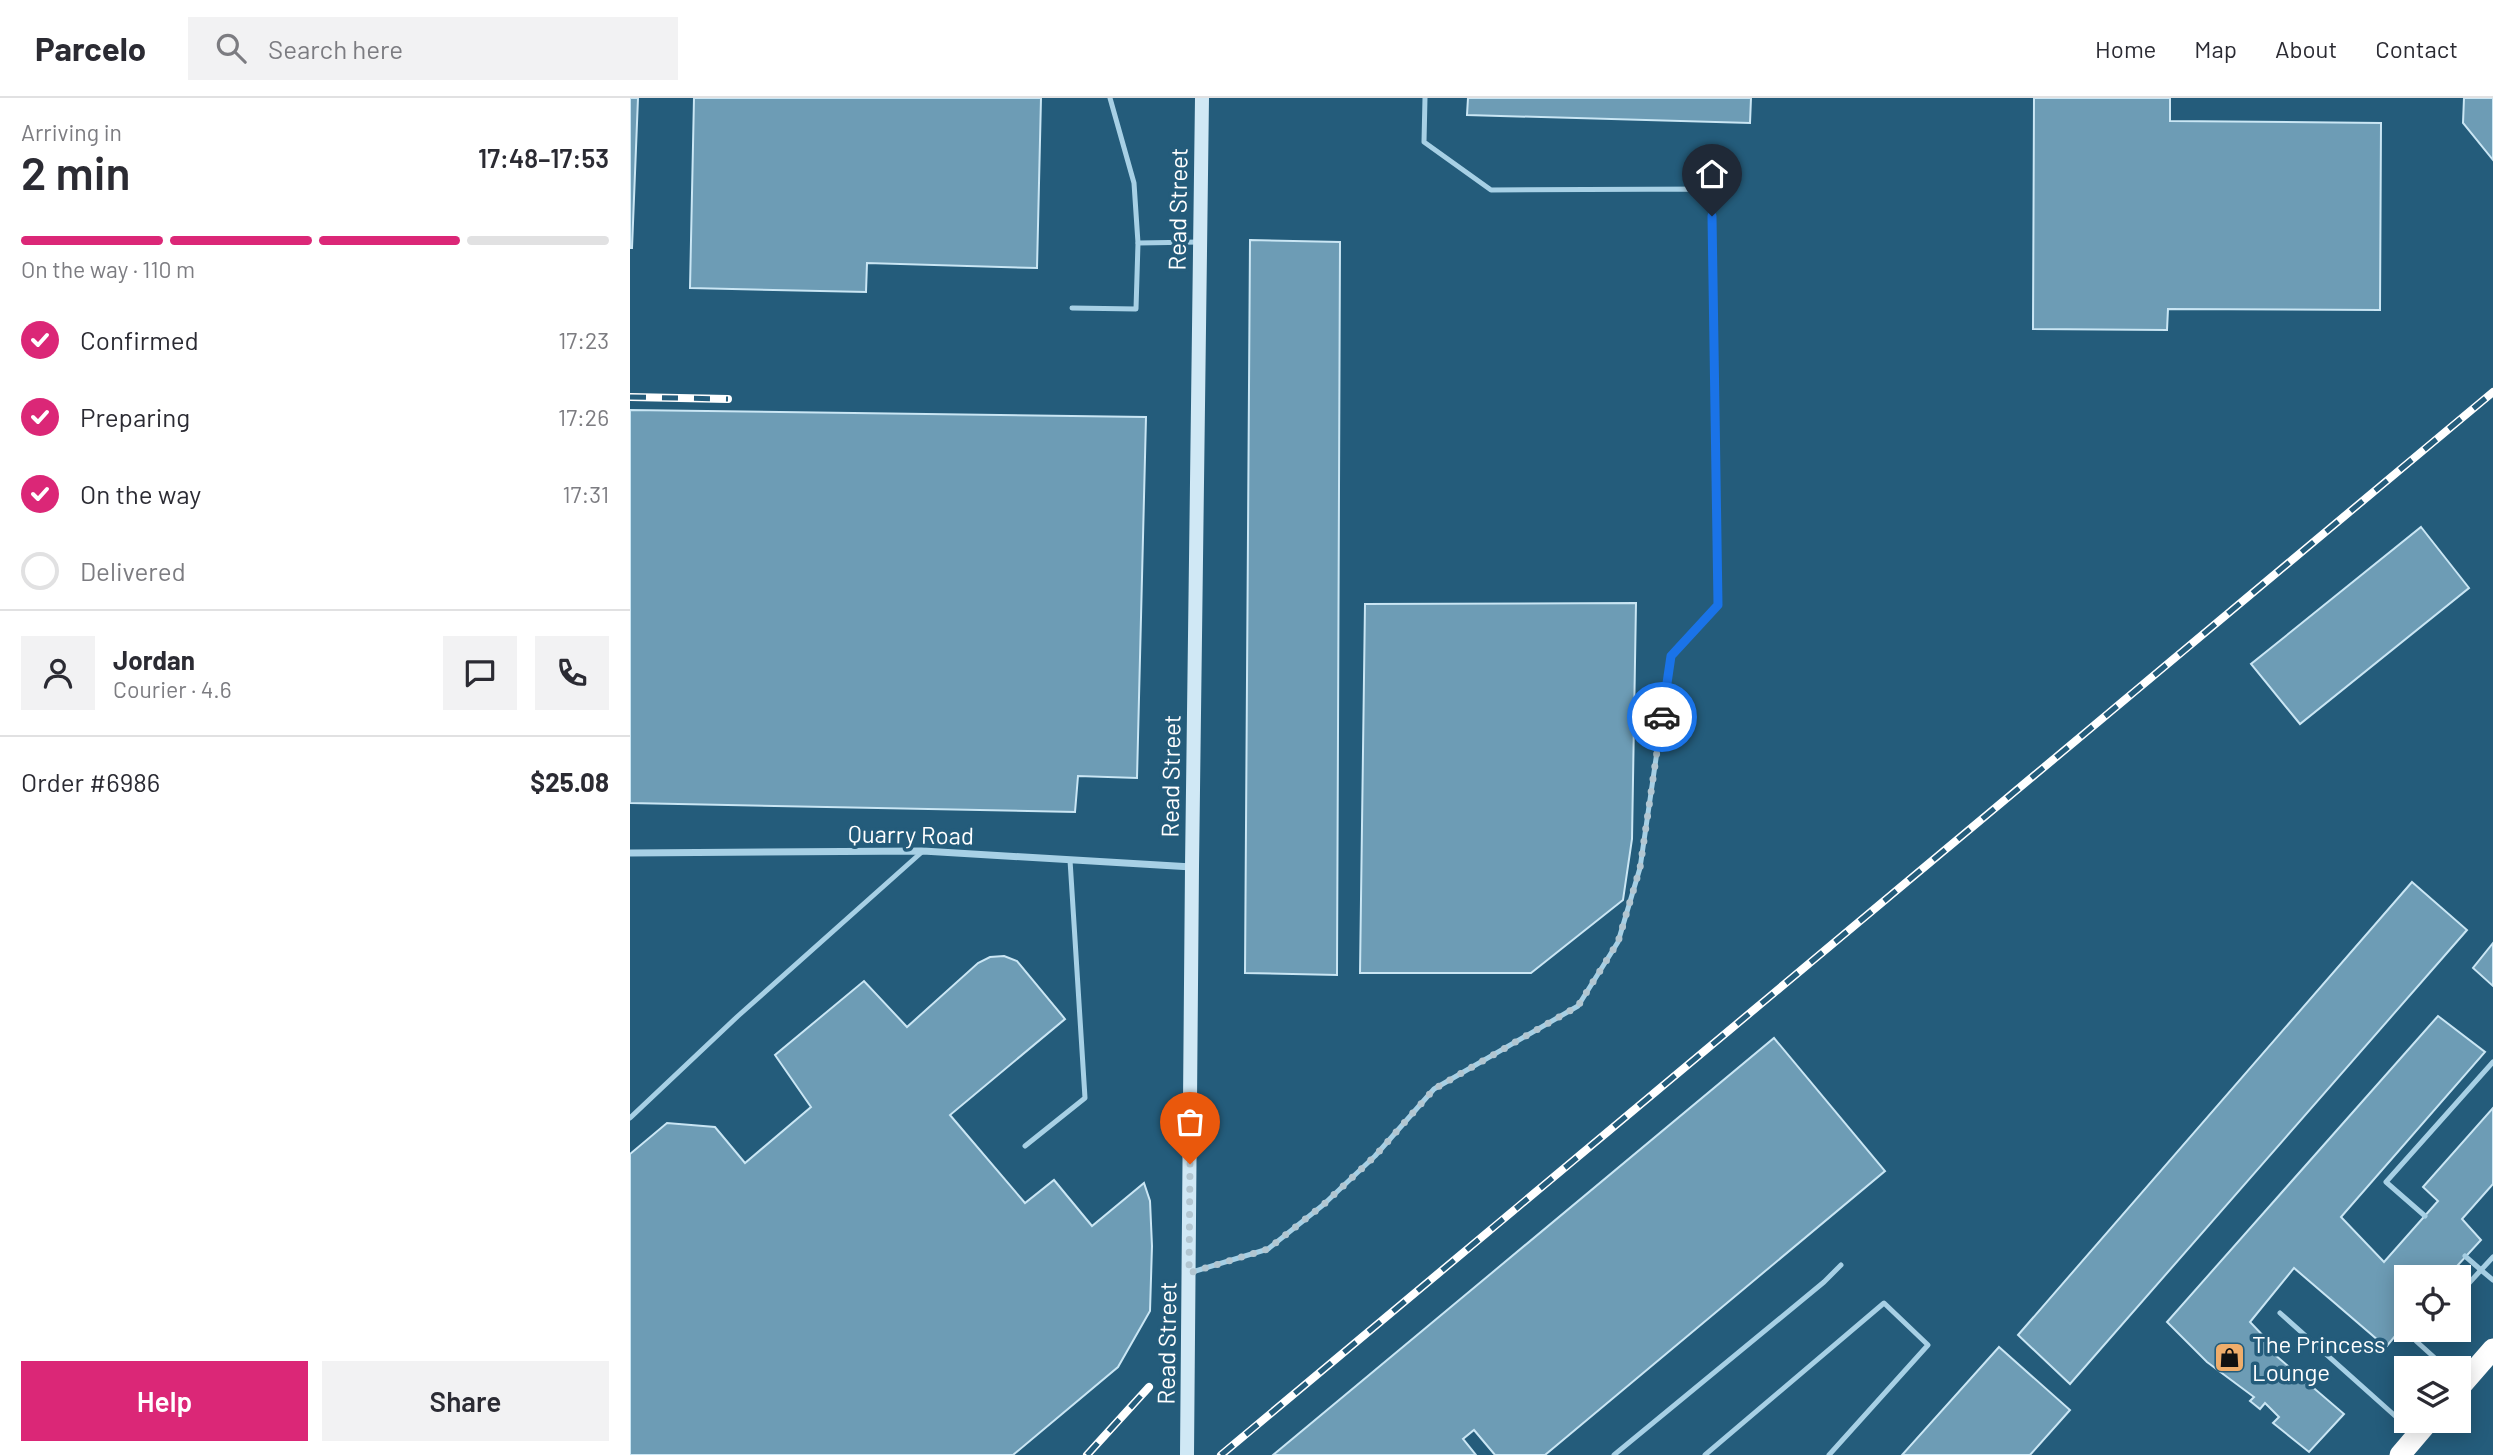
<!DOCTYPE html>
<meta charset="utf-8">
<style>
body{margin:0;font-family:Barlow,sans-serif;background:#f2f2f3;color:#2b2b33;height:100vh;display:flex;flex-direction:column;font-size:26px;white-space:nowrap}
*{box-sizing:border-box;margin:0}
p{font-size:23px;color:#7c7c81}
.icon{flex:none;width:38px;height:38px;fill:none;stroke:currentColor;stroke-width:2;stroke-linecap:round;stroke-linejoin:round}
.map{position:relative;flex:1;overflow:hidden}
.drawer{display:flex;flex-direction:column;background:#fff;width:630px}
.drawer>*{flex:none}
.buttons{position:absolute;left:1764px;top:1167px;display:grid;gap:14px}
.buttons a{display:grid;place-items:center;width:77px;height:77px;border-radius:0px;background:#fff;box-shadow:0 4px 18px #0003;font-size:35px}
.pin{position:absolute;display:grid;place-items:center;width:60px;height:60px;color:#fff;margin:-72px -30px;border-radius:50% 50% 50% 0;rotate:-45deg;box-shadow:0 0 7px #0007}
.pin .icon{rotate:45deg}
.courier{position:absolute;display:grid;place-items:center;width:70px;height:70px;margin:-35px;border:5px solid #1a73e8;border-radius:50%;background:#fff;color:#222;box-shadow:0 2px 9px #0007}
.headline em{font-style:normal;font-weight:600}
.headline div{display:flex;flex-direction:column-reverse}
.headline{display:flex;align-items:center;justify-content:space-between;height:119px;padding:0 21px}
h1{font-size:46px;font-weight:600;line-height:52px}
.bar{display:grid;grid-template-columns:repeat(4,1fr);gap:10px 7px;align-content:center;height:84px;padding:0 21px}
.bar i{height:9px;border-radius:5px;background:#e1e1e2}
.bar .active{background:#db2777}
.bar p{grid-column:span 4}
.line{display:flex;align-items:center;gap:18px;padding:0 21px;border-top:2px solid #e1e1e2}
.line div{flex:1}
.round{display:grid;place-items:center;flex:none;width:74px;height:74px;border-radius:0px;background:#f2f2f3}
ol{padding:0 21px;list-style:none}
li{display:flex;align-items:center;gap:21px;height:77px}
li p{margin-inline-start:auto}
li .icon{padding:7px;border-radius:50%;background:#db2777;color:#fff;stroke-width:4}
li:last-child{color:#7c7c81}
li i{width:38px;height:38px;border:4px solid #e1e1e2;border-radius:50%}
.cta{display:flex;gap:14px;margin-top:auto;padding:14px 21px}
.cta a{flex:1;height:80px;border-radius:0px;background:#db2777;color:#fff;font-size:28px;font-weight:600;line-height:80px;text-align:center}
.cta a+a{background:#f2f2f3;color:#2b2b33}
header{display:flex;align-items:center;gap:42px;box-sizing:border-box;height:98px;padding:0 35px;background:#fff;border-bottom:2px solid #e1e1e2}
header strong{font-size:33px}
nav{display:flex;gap:38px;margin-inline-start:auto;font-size:24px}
.search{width:490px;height:63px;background:#f2f2f3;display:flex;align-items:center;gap:18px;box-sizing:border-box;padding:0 24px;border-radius:0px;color:#7c7c81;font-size:26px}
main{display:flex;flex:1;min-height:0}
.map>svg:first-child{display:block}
</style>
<header>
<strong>Parcelo</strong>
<div class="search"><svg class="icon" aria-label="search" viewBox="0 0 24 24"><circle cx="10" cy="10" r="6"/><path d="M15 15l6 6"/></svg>Search here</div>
<nav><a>Home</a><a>Map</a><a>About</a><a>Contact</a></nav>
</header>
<main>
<section class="drawer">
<div class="headline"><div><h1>2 min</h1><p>Arriving in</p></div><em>17:48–17:53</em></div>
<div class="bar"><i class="active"></i><i class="active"></i><i class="active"></i><i></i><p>On the way · 110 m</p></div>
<ol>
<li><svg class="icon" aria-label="check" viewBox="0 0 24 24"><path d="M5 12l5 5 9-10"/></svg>Confirmed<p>17:23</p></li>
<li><svg class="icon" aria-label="check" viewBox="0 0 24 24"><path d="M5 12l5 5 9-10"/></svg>Preparing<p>17:26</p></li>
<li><svg class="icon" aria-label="check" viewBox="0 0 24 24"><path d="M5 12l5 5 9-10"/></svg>On the way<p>17:31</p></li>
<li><i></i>Delivered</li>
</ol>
<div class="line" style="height:126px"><a class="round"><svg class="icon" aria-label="person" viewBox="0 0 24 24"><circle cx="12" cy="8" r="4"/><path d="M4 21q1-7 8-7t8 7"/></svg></a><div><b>Jordan</b><p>Courier · 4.6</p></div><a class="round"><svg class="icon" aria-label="chat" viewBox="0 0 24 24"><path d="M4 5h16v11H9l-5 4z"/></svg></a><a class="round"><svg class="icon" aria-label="phone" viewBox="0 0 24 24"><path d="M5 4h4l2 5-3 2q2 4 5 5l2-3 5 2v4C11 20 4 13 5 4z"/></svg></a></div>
<div class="line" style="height:91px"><div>Order #6986</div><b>$25.08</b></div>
<div class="cta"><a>Help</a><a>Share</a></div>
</section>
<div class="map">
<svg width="1863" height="1357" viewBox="0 0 1863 1357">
<rect width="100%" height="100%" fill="#245c7b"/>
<g fill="#6d9cb5" stroke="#cae6f4" stroke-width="2">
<path d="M0,0H8L2,150H0Z"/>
<path d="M64,0H411L407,170L237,165L236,194L60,190Z"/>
<path d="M838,0H1121L1120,25L837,17Z"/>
<path d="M1404,0H1540V23L1751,25L1750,212L1538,211L1537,232L1403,231Z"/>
<path d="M1834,0H1863V62L1833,25Z"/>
<path d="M620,142L710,144L707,877L615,875Z"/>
<path d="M0,312L516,319L507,680L448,678L445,714L0,705Z"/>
<path d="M1791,429L1839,490L1670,626L1621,566Z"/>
<path d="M1006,505L1002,741L993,802L901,875H730L735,506Z"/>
<path d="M1782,784L1837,832L1440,1286L1388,1237Z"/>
<path d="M1863,845V888L1843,870Z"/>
<path d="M374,858L387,863L435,921L320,1017L395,1105L424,1082L462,1128L514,1085L520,1103L522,1148L520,1213L488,1269L383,1357H0V1056L37,1025L85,1029L115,1065L181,1009L145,957L234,883L277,929L348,865L360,859Z"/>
<path d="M1808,918L1855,954L1711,1119L1754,1164L1808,1103L1793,1089L1863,1010V1086L1832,1121L1851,1142L1816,1180H1776V1225L1756,1249L1664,1170L1620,1224L1640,1245L1637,1250L1714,1316L1679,1354L1643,1325L1649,1319L1635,1305L1630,1311L1620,1303L1624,1299L1577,1264L1537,1224Z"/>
<path d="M1144,940L1255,1073L915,1357H865L844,1332L833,1341L846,1357H643Z"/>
<path d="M1369,1249L1440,1312L1400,1357H1272Z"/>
</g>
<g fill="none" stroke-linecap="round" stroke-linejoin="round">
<g stroke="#a7d0e5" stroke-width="5">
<path d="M480,0L504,85L508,145L570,144"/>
<path d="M442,210L506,211L508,145"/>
<path d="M0,1020L108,918L293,753"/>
<path d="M395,1048L455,1000L440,762"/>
<path d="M1795,1118L1756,1084L1863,964"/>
<path d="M1835,1158L1851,1172L1863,1159"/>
<path d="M559,1175L638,1151L693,1107L745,1058L804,991L948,908L988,844L1010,770L1041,558L1088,507L1081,91L861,92L794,44L795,0"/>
<path d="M1829,1196L1851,1172L1863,1182"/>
<path d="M1650,1215L1782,1333"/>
<path d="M1796,1232L1786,1243L1816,1270"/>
<path d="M984,1357L1194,1184L1211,1167"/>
<path d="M1075,1357L1254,1205L1298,1247L1199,1357"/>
</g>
<path stroke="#a7d0e5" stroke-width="7" d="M0,755L293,753L562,769"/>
<path stroke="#d0e8f5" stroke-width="14" d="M557,1357L562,769L572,0"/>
<g stroke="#fff" stroke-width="21">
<path d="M1829,1290L1863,1251"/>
<path d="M1770,1357L1799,1323"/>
</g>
<defs>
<g id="rail">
<path d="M0,299L98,301"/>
<path d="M457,1357L519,1289"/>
<path d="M591,1357L1863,294"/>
</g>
</defs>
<use href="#rail" stroke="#fff" stroke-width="8"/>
<use href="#rail" stroke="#245c7b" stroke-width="5" stroke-dasharray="16" stroke-linecap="butt"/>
</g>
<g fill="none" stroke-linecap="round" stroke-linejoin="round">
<path stroke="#b2c6d1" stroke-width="7" stroke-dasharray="0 12.6" d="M560,1066L559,1175L638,1151L693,1107L745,1058L804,991L948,908L988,844L1010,770L1032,619"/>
<path stroke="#1a73e8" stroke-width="9" d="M1032,619L1041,558L1088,507L1082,118"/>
</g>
<defs>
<symbol id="shop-square" viewBox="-11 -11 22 22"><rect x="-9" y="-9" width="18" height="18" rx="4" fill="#efad6b" stroke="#245c7b"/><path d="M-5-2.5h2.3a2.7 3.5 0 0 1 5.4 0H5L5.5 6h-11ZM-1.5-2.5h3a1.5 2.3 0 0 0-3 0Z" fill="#111"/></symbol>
</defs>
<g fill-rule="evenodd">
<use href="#shop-square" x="1582" y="1242" width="35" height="35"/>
</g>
<g text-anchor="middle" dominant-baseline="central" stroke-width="7" stroke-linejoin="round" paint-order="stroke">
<g font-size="24" fill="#fff" stroke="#245c7b">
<text transform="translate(547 111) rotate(-89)">Read Street</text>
<text transform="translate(540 678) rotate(-89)">Read Street</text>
<text transform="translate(281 736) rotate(1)">Quarry Road</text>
<text transform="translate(536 1245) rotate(-89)">Read Street</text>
</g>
<g font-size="24" fill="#fff" stroke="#245c7b" text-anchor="start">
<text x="1622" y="1245">The Princess<tspan x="1622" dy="28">Lounge</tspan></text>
</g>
</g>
</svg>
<div class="buttons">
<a><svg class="icon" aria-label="locate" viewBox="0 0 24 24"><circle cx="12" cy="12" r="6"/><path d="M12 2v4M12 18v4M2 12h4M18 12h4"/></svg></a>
<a><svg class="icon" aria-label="layers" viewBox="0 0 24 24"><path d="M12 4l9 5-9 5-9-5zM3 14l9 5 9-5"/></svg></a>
</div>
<div class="pin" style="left:560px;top:1066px;background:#ea580c"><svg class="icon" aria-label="bag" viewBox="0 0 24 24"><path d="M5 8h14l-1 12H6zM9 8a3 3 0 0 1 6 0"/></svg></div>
<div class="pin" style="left:1082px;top:118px;background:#1f2937"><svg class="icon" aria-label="home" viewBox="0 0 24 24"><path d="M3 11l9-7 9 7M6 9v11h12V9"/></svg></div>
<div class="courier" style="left:1032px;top:619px"><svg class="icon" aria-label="car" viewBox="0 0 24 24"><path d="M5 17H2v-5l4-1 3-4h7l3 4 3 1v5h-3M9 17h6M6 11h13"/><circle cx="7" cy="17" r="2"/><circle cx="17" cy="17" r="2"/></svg></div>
</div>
</main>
